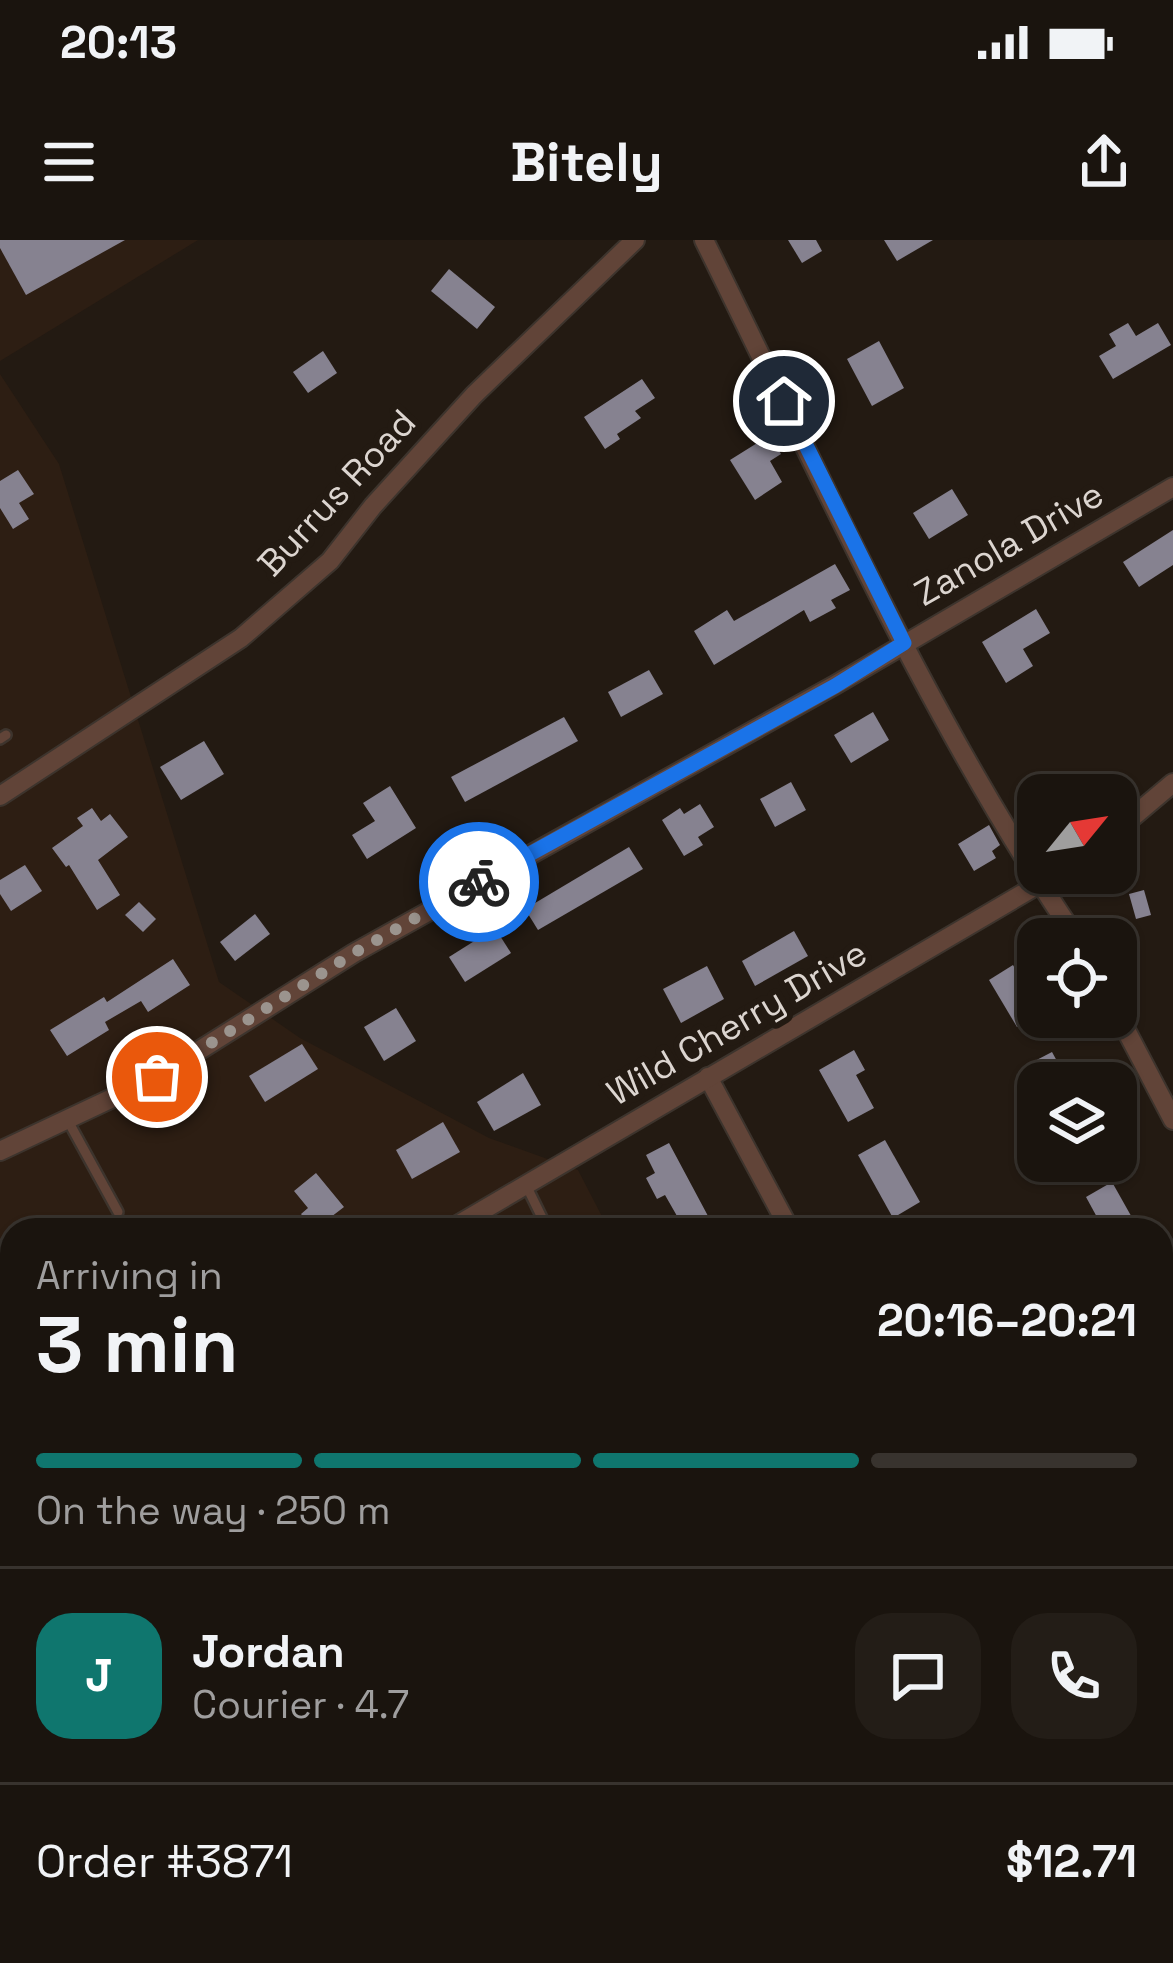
<!DOCTYPE html>
<meta charset="utf-8">
<style>
body{margin:0;font-family:"Space Grotesk",sans-serif;background:#231d17;color:#f1f3f6;height:100vh;display:flex;flex-direction:column;font-size:45px;white-space:nowrap}
*{box-sizing:border-box;margin:0}
p{font-size:39px;color:#9f9e9e}
.icon{flex:none;width:66px;height:66px;fill:none;stroke:currentColor;stroke-width:2;stroke-linecap:round;stroke-linejoin:round}
.map{position:relative;flex:1;overflow:hidden}
.sheet{position:absolute;left:0px;top:978px;width:1173px;height:747px;display:flex;flex-direction:column;background:#1a140e;border-radius:36px 36px 0 0;box-shadow:0 3px 9px #0004,0 0 0 3px #38332e}
.sheet>*{flex:none}
.needle{width:78px;rotate:60deg}
.controls{position:absolute;left:1017px;top:534px;display:grid;gap:24px}
.controls a{display:grid;place-items:center;width:120px;height:120px;border-radius:24px;background:#1a140e;box-shadow:0 3px 9px #0004,0 0 0 3px #38332e;font-size:60px}
.pin{position:absolute;display:grid;place-items:center;width:102px;height:102px;color:#fff;margin:-51px;border:6px solid #fff;border-radius:50%;box-shadow:0 3px 12px #0007}
.courier{position:absolute;display:grid;place-items:center;width:120px;height:120px;margin:-60px;border:9px solid #1a73e8;border-radius:50%;background:#fff;color:#222;box-shadow:0 3px 15px #0007}
.head em{font-style:normal;font-weight:600}
.head div{display:flex;flex-direction:column-reverse}
.head{display:flex;align-items:center;justify-content:space-between;height:204px;padding:0 36px}
h1{font-size:78px;font-weight:600;line-height:90px}
.bar{display:grid;grid-template-columns:repeat(4,1fr);gap:18px 12px;align-content:center;height:144px;padding:0 36px}
.bar i{height:15px;border-radius:9px;background:#38332e}
.bar .active{background:#0f766e}
.bar p{grid-column:span 4}
.line{display:flex;align-items:center;gap:30px;padding:0 36px;border-top:3px solid #38332e}
.line div{flex:1}
.round{display:grid;place-items:center;flex:none;width:126px;height:126px;border-radius:36px;background:#231d17}
.status{display:flex;justify-content:space-between;align-items:center;height:84px;padding:0 60px;background:#1a140e;direction:ltr}
.status svg{height:33px;fill:currentColor}
header{display:flex;justify-content:space-between;align-items:center;height:156px;padding:0 36px;background:#1a140e;font-size:54px;font-weight:600}
.map>svg:first-child{display:block}
</style>
<div class="status"><b>20:13</b><svg viewBox="0 0 49 12"><path d="M0 12V9h3v3zM5 12V6h3v6zM10 12V3h3v9zM15 12V0h3v12zM26 1h20v11H26zM47 4h2v5h-2z"/></svg></div>
<header><svg class="icon" aria-label="menu" viewBox="0 0 24 24"><path d="M4 6h16M4 12h16M4 18h16"/></svg>Bitely<svg class="icon" aria-label="share" viewBox="0 0 24 24"><path d="M12 15V3M7 8l5-5 5 5M5 13v7h14v-7"/></svg></header>
<div class="map">
<svg width="1173" height="1723" viewBox="0 0 1173 1723">
<rect width="100%" height="100%" fill="#231a12"/>
<g fill="#2d1e13">
<path d="M0,0H198L0,121Z"/>
<path d="M0,134L59,224L219,742L300,798L489,898L578,930L609,990H12V1713H982L987,1723H0Z"/>
</g>
<g fill="#868290">
<path d="M0,0H125L26,55L0,8Z"/>
<path d="M788,0H816L822,11L802,23Z"/>
<path d="M884,0H933L897,21Z"/>
<path d="M449,29L495,67L477,89L431,51Z"/>
<path d="M1128,83L1136,96L1158,83L1171,105L1113,139L1099,116L1116,106L1109,94Z"/>
<path d="M879,101L904,148L872,166L847,119Z"/>
<path d="M323,111L337,133L308,153L293,132Z"/>
<path d="M642,139L655,158L635,171L641,178L617,194L620,199L605,209L584,177Z"/>
<path d="M770,195L781,214L770,221L782,242L755,260L730,220Z"/>
<path d="M18,230L34,254L19,263L29,279L13,289L0,268V241Z"/>
<path d="M952,249L968,275L929,299L913,273Z"/>
<path d="M1173,290V325L1139,347L1123,322Z"/>
<path d="M835,324L850,350L831,360L836,368L810,382L804,370L714,425L694,391L727,370L734,381Z"/>
<path d="M1036,369L1050,393L1023,409L1033,426L1006,443L982,402Z"/>
<path d="M649,430L663,454L621,477L608,452Z"/>
<path d="M873,472L889,500L851,523L834,495Z"/>
<path d="M564,477L578,501L465,562L451,537Z"/>
<path d="M204,501L224,534L181,560L160,527Z"/>
<path d="M791,542L806,570L775,587L760,559Z"/>
<path d="M390,546L416,588L367,619L352,595L375,581L363,563Z"/>
<path d="M700,564L714,587L698,597L703,605L684,616L662,580L680,568L684,574Z"/>
<path d="M92,568L101,581L110,574L128,597L98,620L120,655L97,670L69,625L66,627L52,608L83,586L77,578Z"/>
<path d="M989,585L1000,605L992,611L996,618L974,631L958,604Z"/>
<path d="M629,607L643,629L538,690L525,669Z"/>
<path d="M25,625L42,651L11,671L0,654V640Z"/>
<path d="M1144,650L1151,675L1136,679L1129,654Z"/>
<path d="M139,662L156,679L143,692L125,675Z"/>
<path d="M255,674L270,694L235,721L220,702Z"/>
<path d="M495,688L511,713L465,742L449,717Z"/>
<path d="M794,691L808,716L755,746L742,721Z"/>
<path d="M173,719L190,745L148,772L141,761L105,782L109,790L67,816L50,790L104,757L107,762Z"/>
<path d="M1013,725L1038,767V774L1017,787L989,740Z"/>
<path d="M707,726L724,759L681,783L663,749Z"/>
<path d="M396,768L416,801L384,821L364,787Z"/>
<path d="M302,804L318,829L265,862L249,836Z"/>
<path d="M854,810L865,830L856,835L874,868L848,882L819,830Z"/>
<path d="M1052,812L1069,843H1034L1025,826Z"/>
<path d="M523,833L541,865L494,891L477,862Z"/>
<path d="M443,882L460,912L412,939L396,910Z"/>
<path d="M885,900L920,962L893,978L858,915Z"/>
<path d="M669,903L708,976L716,990H685L665,955L657,959L646,938L655,933L646,915Z"/>
<path d="M316,933L344,967L314,990L301,974L308,968L294,951Z"/>
<path d="M1112,942L1139,990H1104L1086,957Z"/>
</g>
<g fill="none" stroke-linecap="round" stroke-linejoin="round">
<defs>
<g id="service">
<path d="M0,499L6,495"/>
<path d="M67,879L118,972"/>
<path d="M526,945L548,990"/>
<path d="M332,1713L343,1723"/>
<path d="M490,1713L502,1723"/>
<path d="M609,1713L614,1723"/>
<path d="M743,1713L748,1723"/>
<path d="M941,1713L946,1723"/>
<path d="M91,1718L99,1713"/>
<path d="M191,1723L207,1713"/>
<path d="M436,1723L444,1713"/>
<path d="M810,1723L828,1713"/>
</g>
<g id="minor">
<path d="M704,0C821,236 929,481 1077,699"/>
<path d="M0,556L241,398L330,321L373,266L474,155L635,0"/>
<path d="M1116,591L1173,543"/>
<path d="M1116,771L1173,880"/>
<path d="M708,837L790,990"/>
<path d="M0,911L157,837L354,713L835,445L1173,247"/>
<path d="M449,990L1058,633"/>
<path d="M0,1247L12,1240"/>
<path d="M0,1408L12,1399"/>
<path d="M1161,1682L1173,1705"/>
<path d="M1154,1723L1173,1712"/>
</g>
<path id="tertiary" d="M263,1713L268,1723"/>
<g id="primary">
<path d="M0,1292L12,1310"/>
<path d="M399,1713L411,1723"/>
</g>
</defs>
<use href="#service" stroke="#3d342d" stroke-width="14"/>
<use href="#minor" stroke="#3d342d" stroke-width="22"/>
<use href="#tertiary" stroke="#3d342d" stroke-width="26"/>
<use href="#primary" stroke="#3d342d" stroke-width="32"/>
<use href="#service" stroke="#614438" stroke-width="9"/>
<use href="#minor" stroke="#614438" stroke-width="18"/>
<use href="#tertiary" stroke="#614438" stroke-width="21"/>
<use href="#primary" stroke="#a56b52" stroke-width="27"/>
</g>
<g fill="none" stroke-linecap="round" stroke-linejoin="round">
<path stroke="#9b948e" stroke-width="12" stroke-dasharray="0 21.6" d="M157,837L354,713L479,642"/>
<path stroke="#1a73e8" stroke-width="15" d="M479,642L835,446L904,403L784,161"/>
</g>
<g text-anchor="middle" dominant-baseline="central" stroke-width="12" stroke-linejoin="round" paint-order="stroke">
<g font-size="36" fill="#dcd5d0" stroke="#231a12">
<text transform="translate(337 253) rotate(-47)">Burrus Road</text>
<text transform="translate(1009 304) rotate(-30)">Zanola Drive</text>
<text transform="translate(737 783) rotate(-30)">Wild Cherry Drive</text>
</g>
</g>
</svg>
<div class="controls">
<a><svg class="needle" viewBox="-14 -14 28 28"><path d="M0-13l5 13h-10z" fill="#e53935"/><path d="M0 13l5-13h-10z" fill="#9f9e9e"/></svg></a>
<a><svg class="icon" aria-label="locate" viewBox="0 0 24 24"><circle cx="12" cy="12" r="6"/><path d="M12 2v4M12 18v4M2 12h4M18 12h4"/></svg></a>
<a><svg class="icon" aria-label="layers" viewBox="0 0 24 24"><path d="M12 4l9 5-9 5-9-5zM3 14l9 5 9-5"/></svg></a>
</div>
<div class="pin" style="left:157px;top:837px;background:#ea580c"><svg class="icon" aria-label="bag" viewBox="0 0 24 24"><path d="M5 8h14l-1 12H6zM9 8a3 3 0 0 1 6 0"/></svg></div>
<div class="pin" style="left:784px;top:161px;background:#1f2937"><svg class="icon" aria-label="home" viewBox="0 0 24 24"><path d="M3 11l9-7 9 7M6 9v11h12V9"/></svg></div>
<div class="courier" style="left:479px;top:642px"><svg class="icon" aria-label="bike" viewBox="0 0 24 24"><circle cx="6" cy="16" r="4"/><circle cx="18" cy="16" r="4"/><path d="M6 16l4-8h5l3 8M10 8l3 8H6M13 5h3"/></svg></div>
<section class="sheet">
<div class="head"><div><h1>3 min</h1><p>Arriving in</p></div><em>20:16–20:21</em></div>
<div class="bar"><i class="active"></i><i class="active"></i><i class="active"></i><i></i><p>On the way · 250 m</p></div>
<div class="line" style="height:216px"><b class="round" style="background:#0f766e;color:#fff">J</b><div><b>Jordan</b><p>Courier · 4.7</p></div><a class="round"><svg class="icon" aria-label="chat" viewBox="0 0 24 24"><path d="M4 5h16v11H9l-5 4z"/></svg></a><a class="round"><svg class="icon" aria-label="phone" viewBox="0 0 24 24"><path d="M5 4h4l2 5-3 2q2 4 5 5l2-3 5 2v4C11 20 4 13 5 4z"/></svg></a></div>
<div class="line" style="height:156px"><div>Order #3871</div><b>$12.71</b></div>
</section>
</div>
